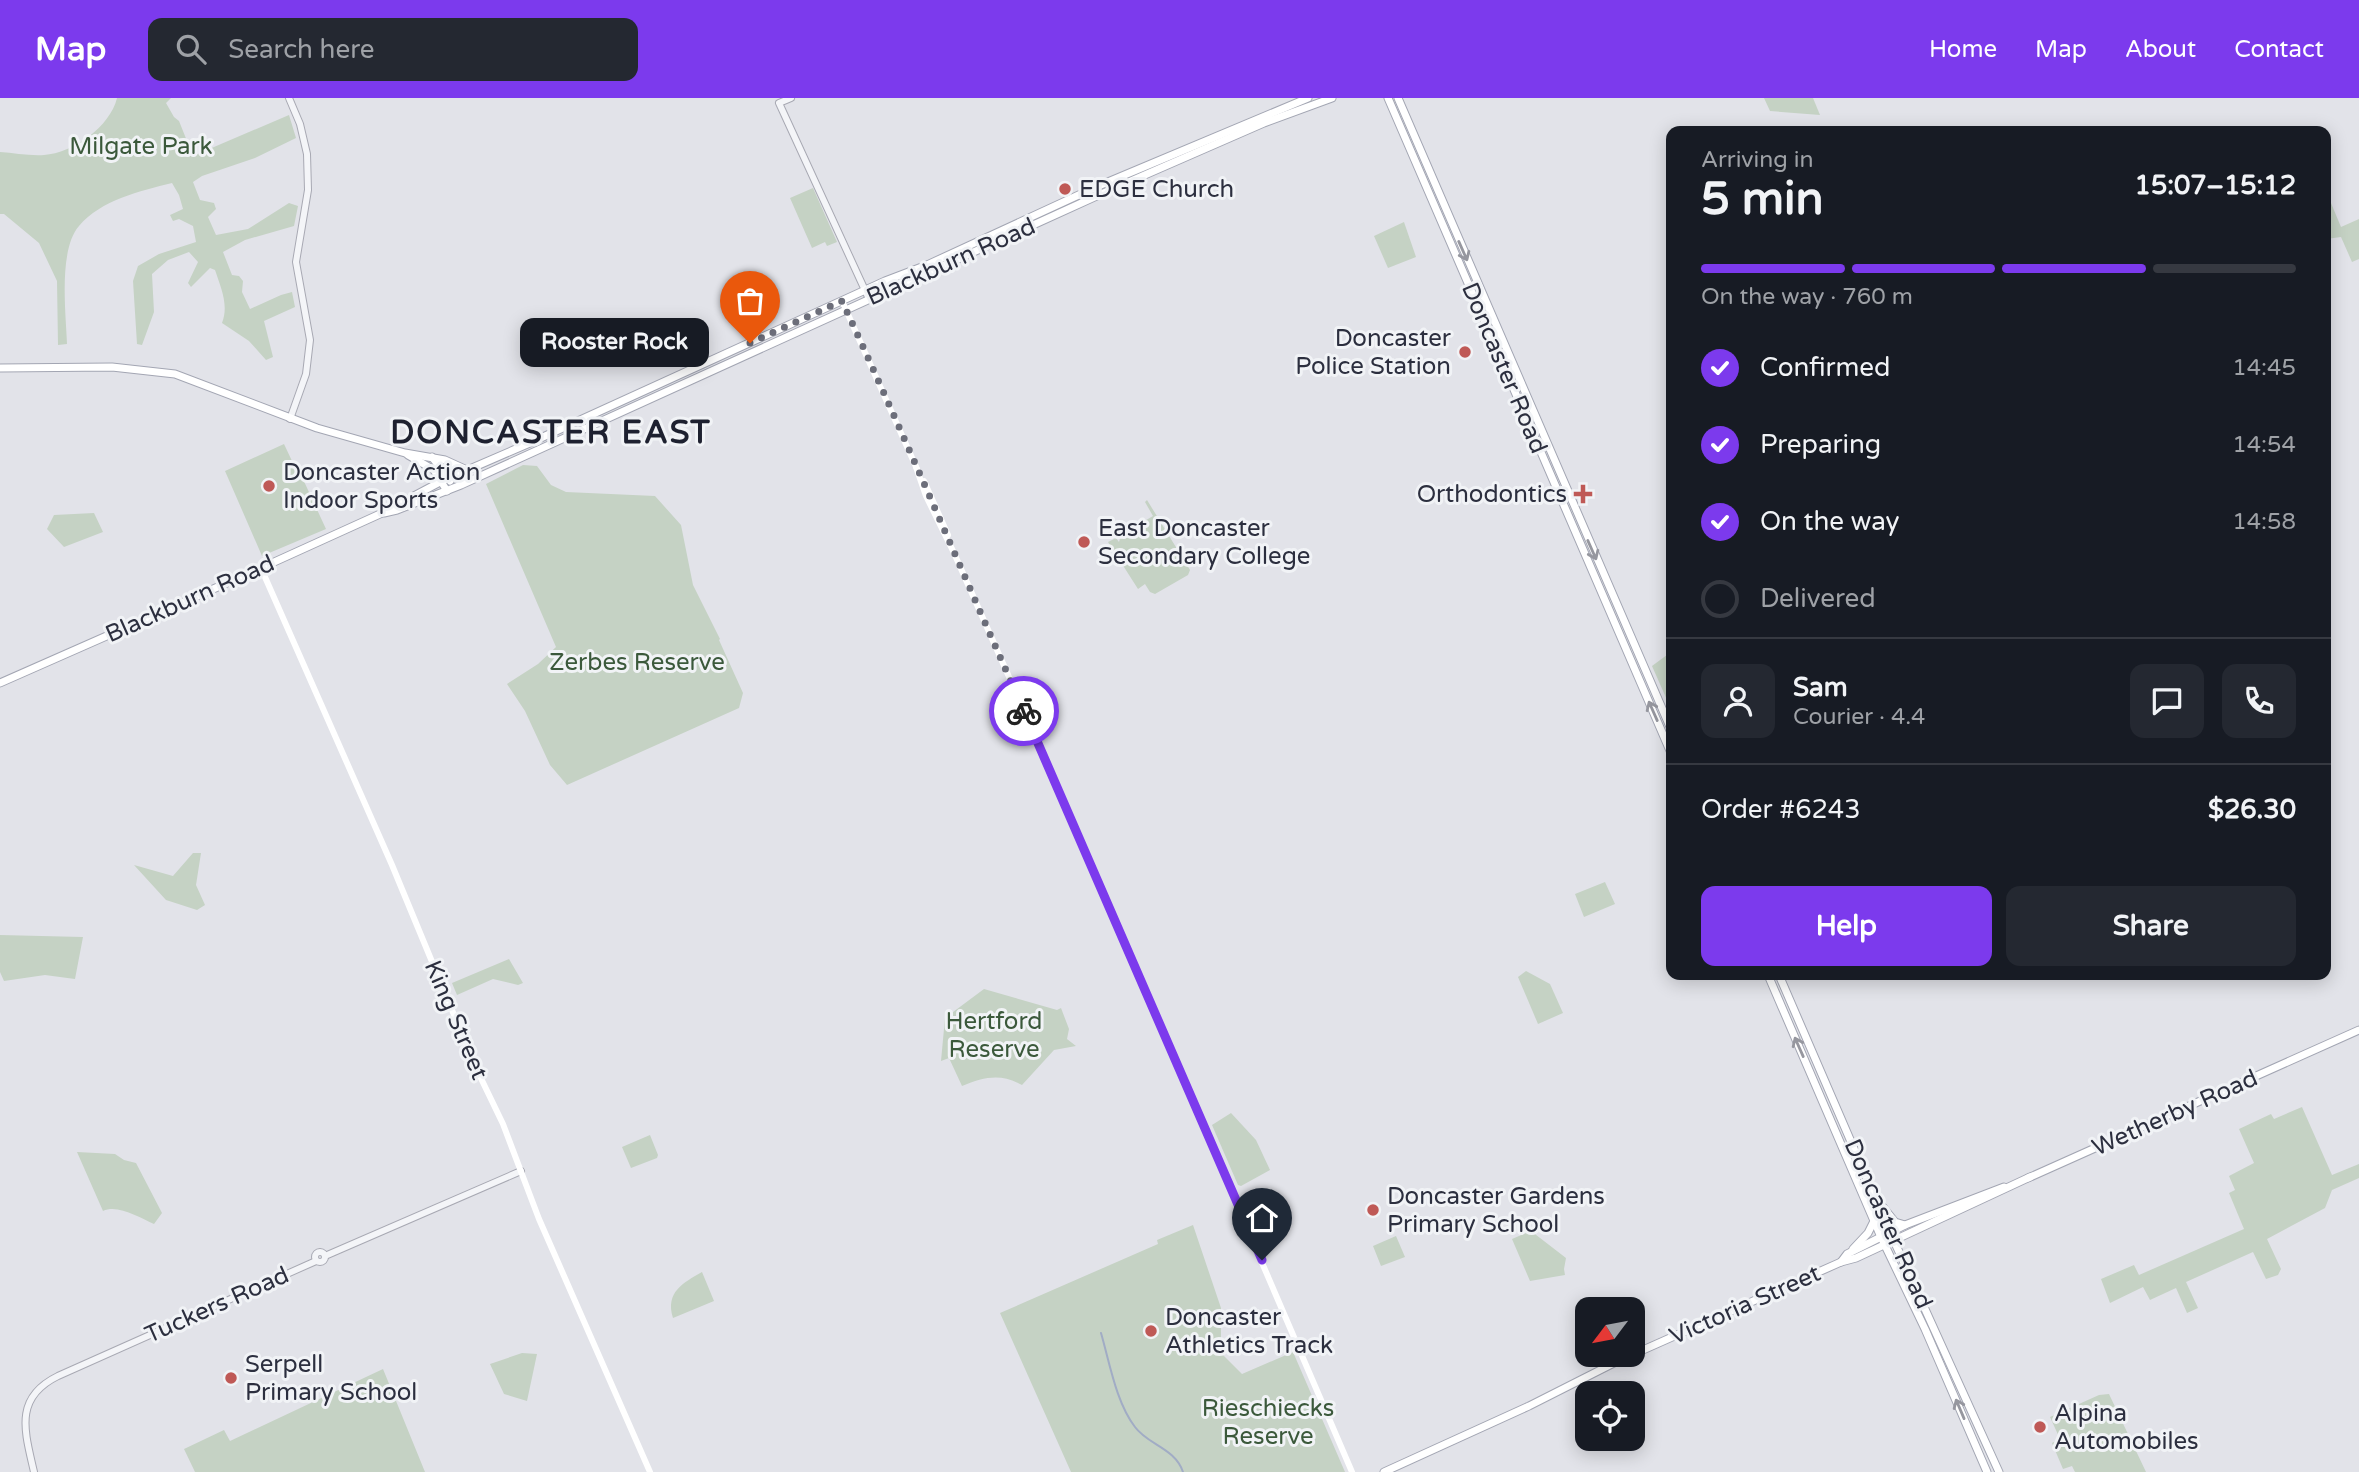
<!DOCTYPE html>
<meta charset="utf-8">
<style>
body{margin:0;font-family:"Varela Round",sans-serif;background:#242831;color:#f1f3f6;height:100vh;display:flex;flex-direction:column;font-size:26px;white-space:nowrap}
*{box-sizing:border-box;margin:0}
p{font-size:23px;color:#9ea1a6}
.icon{flex:none;width:38px;height:38px;fill:none;stroke:currentColor;stroke-width:2;stroke-linecap:round;stroke-linejoin:round}
.map{position:relative;flex:1;overflow:hidden}
.drawer{position:absolute;left:1666px;top:28px;width:665px;height:854px;display:flex;flex-direction:column;background:#171b24;border-radius:14px;box-shadow:0 4px 18px #0003}
.drawer>*{flex:none}
.needle{width:46px;rotate:238deg}
.controls{position:absolute;left:1575px;top:1199px;display:grid;gap:14px}
.controls a{display:grid;place-items:center;width:70px;height:70px;border-radius:14px;background:#171b24;box-shadow:0 4px 18px #0003;font-size:35px}
.pin{position:absolute;display:grid;place-items:center;width:60px;height:60px;color:#fff;margin:-72px -30px;border-radius:50% 50% 50% 0;rotate:-45deg;box-shadow:0 0 7px #0007}
.pin .icon{rotate:45deg}
.courier{position:absolute;display:grid;place-items:center;width:70px;height:70px;margin:-35px;border:5px solid #7c3aed;border-radius:50%;background:#fff;color:#222;box-shadow:0 2px 9px #0007}
.bubble{position:absolute;height:49px;border-radius:14px;background:#171b24;box-shadow:0 4px 18px #0003;font-size:23px;font-weight:700;line-height:49px;text-align:center}
.headline em{font-style:normal;font-weight:700}
.headline div{display:flex;flex-direction:column-reverse}
.headline{display:flex;align-items:center;justify-content:space-between;height:119px;padding:0 35px}
h1{font-size:46px;font-weight:700;line-height:52px}
.bar{display:grid;grid-template-columns:repeat(4,1fr);gap:10px 7px;align-content:center;height:84px;padding:0 35px}
.bar i{height:9px;border-radius:5px;background:#363941}
.bar .selected{background:#7c3aed}
.bar p{grid-column:span 4}
.line{display:flex;align-items:center;gap:18px;padding:0 35px;border-top:2px solid #363941}
.line div{flex:1}
.round{display:grid;place-items:center;flex:none;width:74px;height:74px;border-radius:14px;background:#242831}
ol{padding:0 35px;list-style:none}
li{display:flex;align-items:center;gap:21px;height:77px}
li p{margin-inline-start:auto}
li .icon{padding:7px;border-radius:50%;background:#7c3aed;color:#fff;stroke-width:4}
li:last-child{color:#9ea1a6}
li i{width:38px;height:38px;border:4px solid #363941;border-radius:50%}
.cta{display:flex;gap:14px;margin-top:auto;padding:14px 35px}
.cta a{flex:1;height:80px;border-radius:14px;background:#7c3aed;color:#fff;font-size:28px;font-weight:700;line-height:80px;text-align:center}
.cta a+a{background:#242831;color:#f1f3f6}
header{display:flex;align-items:center;gap:42px;box-sizing:border-box;height:98px;padding:0 35px;background:#7c3aed;color:#fff}
header strong{font-size:33px}
nav{display:flex;gap:38px;margin-inline-start:auto;font-size:24px}
.search{width:490px;height:63px;background:#242831;display:flex;align-items:center;gap:18px;box-sizing:border-box;padding:0 24px;border-radius:14px;color:#9ea1a6;font-size:26px}
.map>svg:first-child{display:block}
</style>
<header>
<strong>Map</strong>
<div class="search"><svg class="icon" aria-label="search" viewBox="0 0 24 24"><circle cx="10" cy="10" r="6"/><path d="M15 15l6 6"/></svg>Search here</div>
<nav><a>Home</a><a>Map</a><a>About</a><a>Contact</a></nav>
</header>
<div class="map">
<svg width="2359" height="1374" viewBox="0 0 2359 1374">
<rect width="100%" height="100%" fill="#e2e3e9"/>
<g fill="#c5d2c4">
<path d="M117,0H171L166,5L174,19L179,23L193,58L289,17L296,40L255,60L202,78L193,84L200,102L214,105L216,111L208,119L216,137L248,131L289,105L298,108L294,128L245,142L223,154L232,177L239,178L243,183L242,194L250,211L281,197L292,194L295,209L264,223L273,259L266,262L249,243L222,225C229,207 221,190 215,172L210,170L191,189L188,185L198,164L189,154L168,162L152,176L154,214L142,247L137,246L133,183L138,168L159,156L196,144L193,128L179,121L173,123L170,117L183,111L179,97L172,85C140,93 101,102 79,128C58,152 66,216 67,246L58,247L57,183L39,145L4,116H0V54C14,55 30,58 44,57C73,55 110,29 117,0Z"/>
<path d="M1764,0H1813L1820,17L1770,13Z"/>
<path d="M813,90L837,144L827,148L825,144L812,150L790,100Z"/>
<path d="M2326,103L2327,106L2331,105L2341,129L2359,121V161L2352,164L2341,139L2326,141Z"/>
<path d="M1404,124L1416,159L1388,170L1374,138Z"/>
<path d="M284,346L300,380L302,379L326,431L262,458L225,373Z"/>
<path d="M523,367L537,368L551,387L566,394L655,398L681,427L693,487L720,541L719,542L743,595L739,610L567,687L550,667L525,613L507,586L538,566L556,549L486,386Z"/>
<path d="M1147,402L1190,472L1188,477L1155,496L1150,494L1145,486L1138,491L1108,444L1116,440L1119,444L1121,437L1153,418L1145,404Z"/>
<path d="M94,415L103,434L64,449L47,431L54,417Z"/>
<path d="M1671,554V611L1652,568Z"/>
<path d="M193,755H201L196,787L205,807L197,812L166,802L134,767L173,778Z"/>
<path d="M1605,784L1615,806L1584,819L1575,796Z"/>
<path d="M0,837L83,839L75,881L45,877L4,883L0,874Z"/>
<path d="M509,861L523,885L518,887L493,881L457,897L452,885Z"/>
<path d="M1526,873L1550,886L1563,915L1538,926L1518,879Z"/>
<path d="M984,891L1057,912L1061,910L1069,931L1067,941L1076,948L1054,952L1022,987C1001,975 984,979 962,988L949,960L941,963L945,920Z"/>
<path d="M2302,1009L2332,1077L2359,1066V1080L2332,1092L2325,1110L2267,1141L2281,1171L2278,1177L2266,1181L2253,1154L2186,1184L2198,1210L2187,1215L2176,1190L2150,1202L2143,1189L2110,1205L2101,1181L2134,1167L2139,1177L2244,1131L2229,1095L2235,1092L2229,1078L2254,1065L2239,1031L2271,1016L2274,1021Z"/>
<path d="M1231,1015L1256,1042L1270,1072L1241,1088L1238,1087L1212,1027Z"/>
<path d="M650,1037L658,1057L657,1060L631,1070L622,1049Z"/>
<path d="M77,1054L115,1056L124,1062L136,1065L162,1115L154,1126C140,1120 118,1106 103,1113Z"/>
<path d="M1193,1127L1221,1210V1255L1242,1276L1293,1254L1345,1374H1071L1000,1215L1158,1146L1157,1142Z"/>
<path d="M1531,1133L1566,1160L1564,1171L1565,1177L1530,1183L1512,1141Z"/>
<path d="M1396,1138L1405,1159L1381,1168L1373,1148Z"/>
<path d="M702,1174L714,1203L673,1220C665,1194 683,1185 702,1174Z"/>
<path d="M522,1255L537,1256L527,1303L504,1296L490,1266Z"/>
<path d="M383,1271L425,1374H195L184,1351L224,1332L230,1343Z"/>
<path d="M2109,1296L2146,1374H2075L2072,1368L2063,1371L2052,1345L2060,1341L2050,1319L2099,1297Z"/>
</g>
<g fill="none" stroke-linecap="round" stroke-linejoin="round">
<path stroke="#a1acc5" stroke-width="2" d="M1101,1235C1110,1266 1116,1304 1135,1329C1148,1347 1175,1350 1183,1374"/>
<defs>
<g id="tertiary">
<path d="M289,0L300,26L307,56L308,92L296,164L310,242L306,276L290,321"/>
<path d="M791,0L779,5L869,201"/>
<circle cx="320" cy="1159" r="5"/>
<path d="M325,1158L521,1073"/>
<path d="M34,1374C25,1334 13,1300 58,1278L316,1163"/>
</g>
<g id="primary">
<path d="M1388,0L1671,655"/>
<path d="M1398,0L1671,631"/>
<path d="M0,270L112,269L175,276L317,330L405,355L445,362L467,372"/>
<path d="M408,357L434,372L447,393"/>
<path d="M432,359L450,383"/>
<path d="M384,415L397,412L461,387L1099,97L1264,25L1332,0"/>
<path d="M0,585L272,465L380,416L442,383L532,344L885,183L927,167L1096,89L1308,0"/>
<path d="M1768,877L1881,1139L1925,1231L1987,1374"/>
<path d="M1779,877L1890,1134L1999,1374"/>
<path d="M2028,1080L2359,932"/>
<path d="M1883,1109L1895,1124L1905,1127"/>
<path d="M1853,1151L1868,1135L1874,1123"/>
<path d="M1841,1164L1847,1156L1905,1127L2004,1089"/>
<path d="M1384,1374L1529,1308L1616,1264L1841,1164L1856,1160L2030,1079"/>
</g>
</defs>
<use href="#tertiary" stroke="#a8a9b3" stroke-width="8"/>
<use href="#primary" stroke="#a3a6b3" stroke-width="9"/>
<use href="#tertiary" stroke="#f4f5f8" stroke-width="6"/>
<g stroke="#fff" stroke-width="6">
<path d="M842,203L917,371"/>
<path d="M916,369L926,398L954,455L1045,660L1352,1374"/>
<path d="M924,383L948,437"/>
<path d="M261,470L392,767L476,970L503,1026L539,1121L650,1374"/>
</g>
<use href="#primary" stroke="#fff" stroke-width="7"/>
</g>
<defs><path id="oneway-shaft" d="M-6 0H5M1.5-3L5.5 0L1.5 3" fill="none" stroke-width="1.6" stroke-linecap="round" stroke-linejoin="round" transform="scale(1.75)"/></defs>
<g stroke="#96979f">
<use href="#oneway-shaft" transform="translate(1463 153) rotate(66)"/>
<use href="#oneway-shaft" transform="translate(1592 452) rotate(66)"/>
<use href="#oneway-shaft" transform="translate(1653 613) rotate(-114)"/>
<use href="#oneway-shaft" transform="translate(1799 949) rotate(-114)"/>
<use href="#oneway-shaft" transform="translate(1960 1311) rotate(-113)"/>
</g>
<g fill="none" stroke-linecap="round" stroke-linejoin="round">
<path stroke="#6c6e7a" stroke-width="7" stroke-dasharray="0 12.6" d="M750,245L842,203C905,339 963,476 1024,613"/>
<path stroke="#7c3aed" stroke-width="9" d="M1024,613L1262,1162"/>
</g>
<g fill="#bf5956" stroke="#f1f3f6" stroke-width="2.5">
<circle cx="1065" cy="91" r="7"/>
<circle cx="1465" cy="254" r="7"/>
<circle cx="269" cy="388" r="7"/>
<path d="M1579.5 385.5h7v7h7v7h-7v7h-7v-7h-7v-7h7z"/>
<circle cx="1084" cy="444" r="7"/>
<circle cx="1373" cy="1112" r="7"/>
<circle cx="1151" cy="1233" r="7"/>
<circle cx="231" cy="1280" r="7"/>
<circle cx="2040" cy="1329" r="7"/>
</g>
<g text-anchor="middle" dominant-baseline="central" stroke-width="6" stroke-linejoin="round" paint-order="stroke">
<g font-size="24" fill="#3b593b" stroke="#f1f3f6">
<text x="141" y="48">Milgate Park</text>
<text x="637" y="564">Zerbes Reserve</text>
<text x="994" y="923">Hertford<tspan x="994" dy="28">Reserve</tspan></text>
<text x="1268" y="1310">Rieschiecks<tspan x="1268" dy="28">Reserve</tspan></text>
</g>
<g font-size="24" fill="#2c2f3f" stroke="#f1f3f6" text-anchor="start">
<text x="1079" y="91">EDGE Church</text>
<text x="1451" y="240" text-anchor="end">Doncaster<tspan x="1451" dy="28">Police Station</tspan></text>
<text x="283" y="374">Doncaster Action<tspan x="283" dy="28">Indoor Sports</tspan></text>
<text x="1567" y="396" text-anchor="end">Orthodontics</text>
<text x="1098" y="430">East Doncaster<tspan x="1098" dy="28">Secondary College</tspan></text>
<text x="1387" y="1098">Doncaster Gardens<tspan x="1387" dy="28">Primary School</tspan></text>
<text x="1165" y="1219">Doncaster<tspan x="1165" dy="28">Athletics Track</tspan></text>
<text x="245" y="1266">Serpell<tspan x="245" dy="28">Primary School</tspan></text>
<text x="2054" y="1315">Alpina<tspan x="2054" dy="28">Automobiles</tspan></text>
</g>
<g font-size="24" fill="#2c2f3f" stroke="#f1f3f6">
<text transform="translate(951 164) rotate(-24)">Blackburn Road</text>
<text transform="translate(1504 270) rotate(67)">Doncaster Road</text>
<text transform="translate(190 501) rotate(-24)">Blackburn Road</text>
<text transform="translate(456 922) rotate(67)">King Street</text>
<text transform="translate(2175 1015) rotate(-24)">Wetherby Road</text>
<text transform="translate(1888 1126) rotate(66)">Doncaster Road</text>
<text transform="translate(217 1207) rotate(-24)">Tuckers Road</text>
<text transform="translate(1745 1207) rotate(-24)">Victoria Street</text>
</g>
<g font-size="32" font-weight="bold" letter-spacing="2" fill="#1e2130" stroke="#f1f3f6">
<text x="551" y="335">DONCASTER EAST</text>
</g>
</g>
</svg>
<div class="controls">
<a><svg class="needle" viewBox="-14 -14 28 28"><path d="M0-13l5 13h-10z" fill="#e53935"/><path d="M0 13l5-13h-10z" fill="#9ea1a6"/></svg></a>
<a><svg class="icon" aria-label="locate" viewBox="0 0 24 24"><circle cx="12" cy="12" r="6"/><path d="M12 2v4M12 18v4M2 12h4M18 12h4"/></svg></a>
</div>
<div class="pin" style="left:750px;top:245px;background:#ea580c"><svg class="icon" aria-label="bag" viewBox="0 0 24 24"><path d="M5 8h14l-1 12H6zM9 8a3 3 0 0 1 6 0"/></svg></div>
<div class="pin" style="left:1262px;top:1162px;background:#1f2937"><svg class="icon" aria-label="home" viewBox="0 0 24 24"><path d="M3 11l9-7 9 7M6 9v11h12V9"/></svg></div>
<div class="courier" style="left:1024px;top:613px"><svg class="icon" aria-label="bike" viewBox="0 0 24 24"><circle cx="6" cy="16" r="4"/><circle cx="18" cy="16" r="4"/><path d="M6 16l4-8h5l3 8M10 8l3 8H6M13 5h3"/></svg></div>
<div class="bubble" style="left:520px;top:220px;width:189px">Rooster Rock</div>
<section class="drawer">
<div class="headline"><div><h1>5 min</h1><p>Arriving in</p></div><em>15:07–15:12</em></div>
<div class="bar"><i class="selected"></i><i class="selected"></i><i class="selected"></i><i></i><p>On the way · 760 m</p></div>
<ol>
<li><svg class="icon" aria-label="check" viewBox="0 0 24 24"><path d="M5 12l5 5 9-10"/></svg>Confirmed<p>14:45</p></li>
<li><svg class="icon" aria-label="check" viewBox="0 0 24 24"><path d="M5 12l5 5 9-10"/></svg>Preparing<p>14:54</p></li>
<li><svg class="icon" aria-label="check" viewBox="0 0 24 24"><path d="M5 12l5 5 9-10"/></svg>On the way<p>14:58</p></li>
<li><i></i>Delivered</li>
</ol>
<div class="line" style="height:126px"><a class="round"><svg class="icon" aria-label="person" viewBox="0 0 24 24"><circle cx="12" cy="8" r="4"/><path d="M4 21q1-7 8-7t8 7"/></svg></a><div><b>Sam</b><p>Courier · 4.4</p></div><a class="round"><svg class="icon" aria-label="chat" viewBox="0 0 24 24"><path d="M4 5h16v11H9l-5 4z"/></svg></a><a class="round"><svg class="icon" aria-label="phone" viewBox="0 0 24 24"><path d="M5 4h4l2 5-3 2q2 4 5 5l2-3 5 2v4C11 20 4 13 5 4z"/></svg></a></div>
<div class="line" style="height:91px"><div>Order #6243</div><b>$26.30</b></div>
<div class="cta"><a>Help</a><a>Share</a></div>
</section>
</div>
